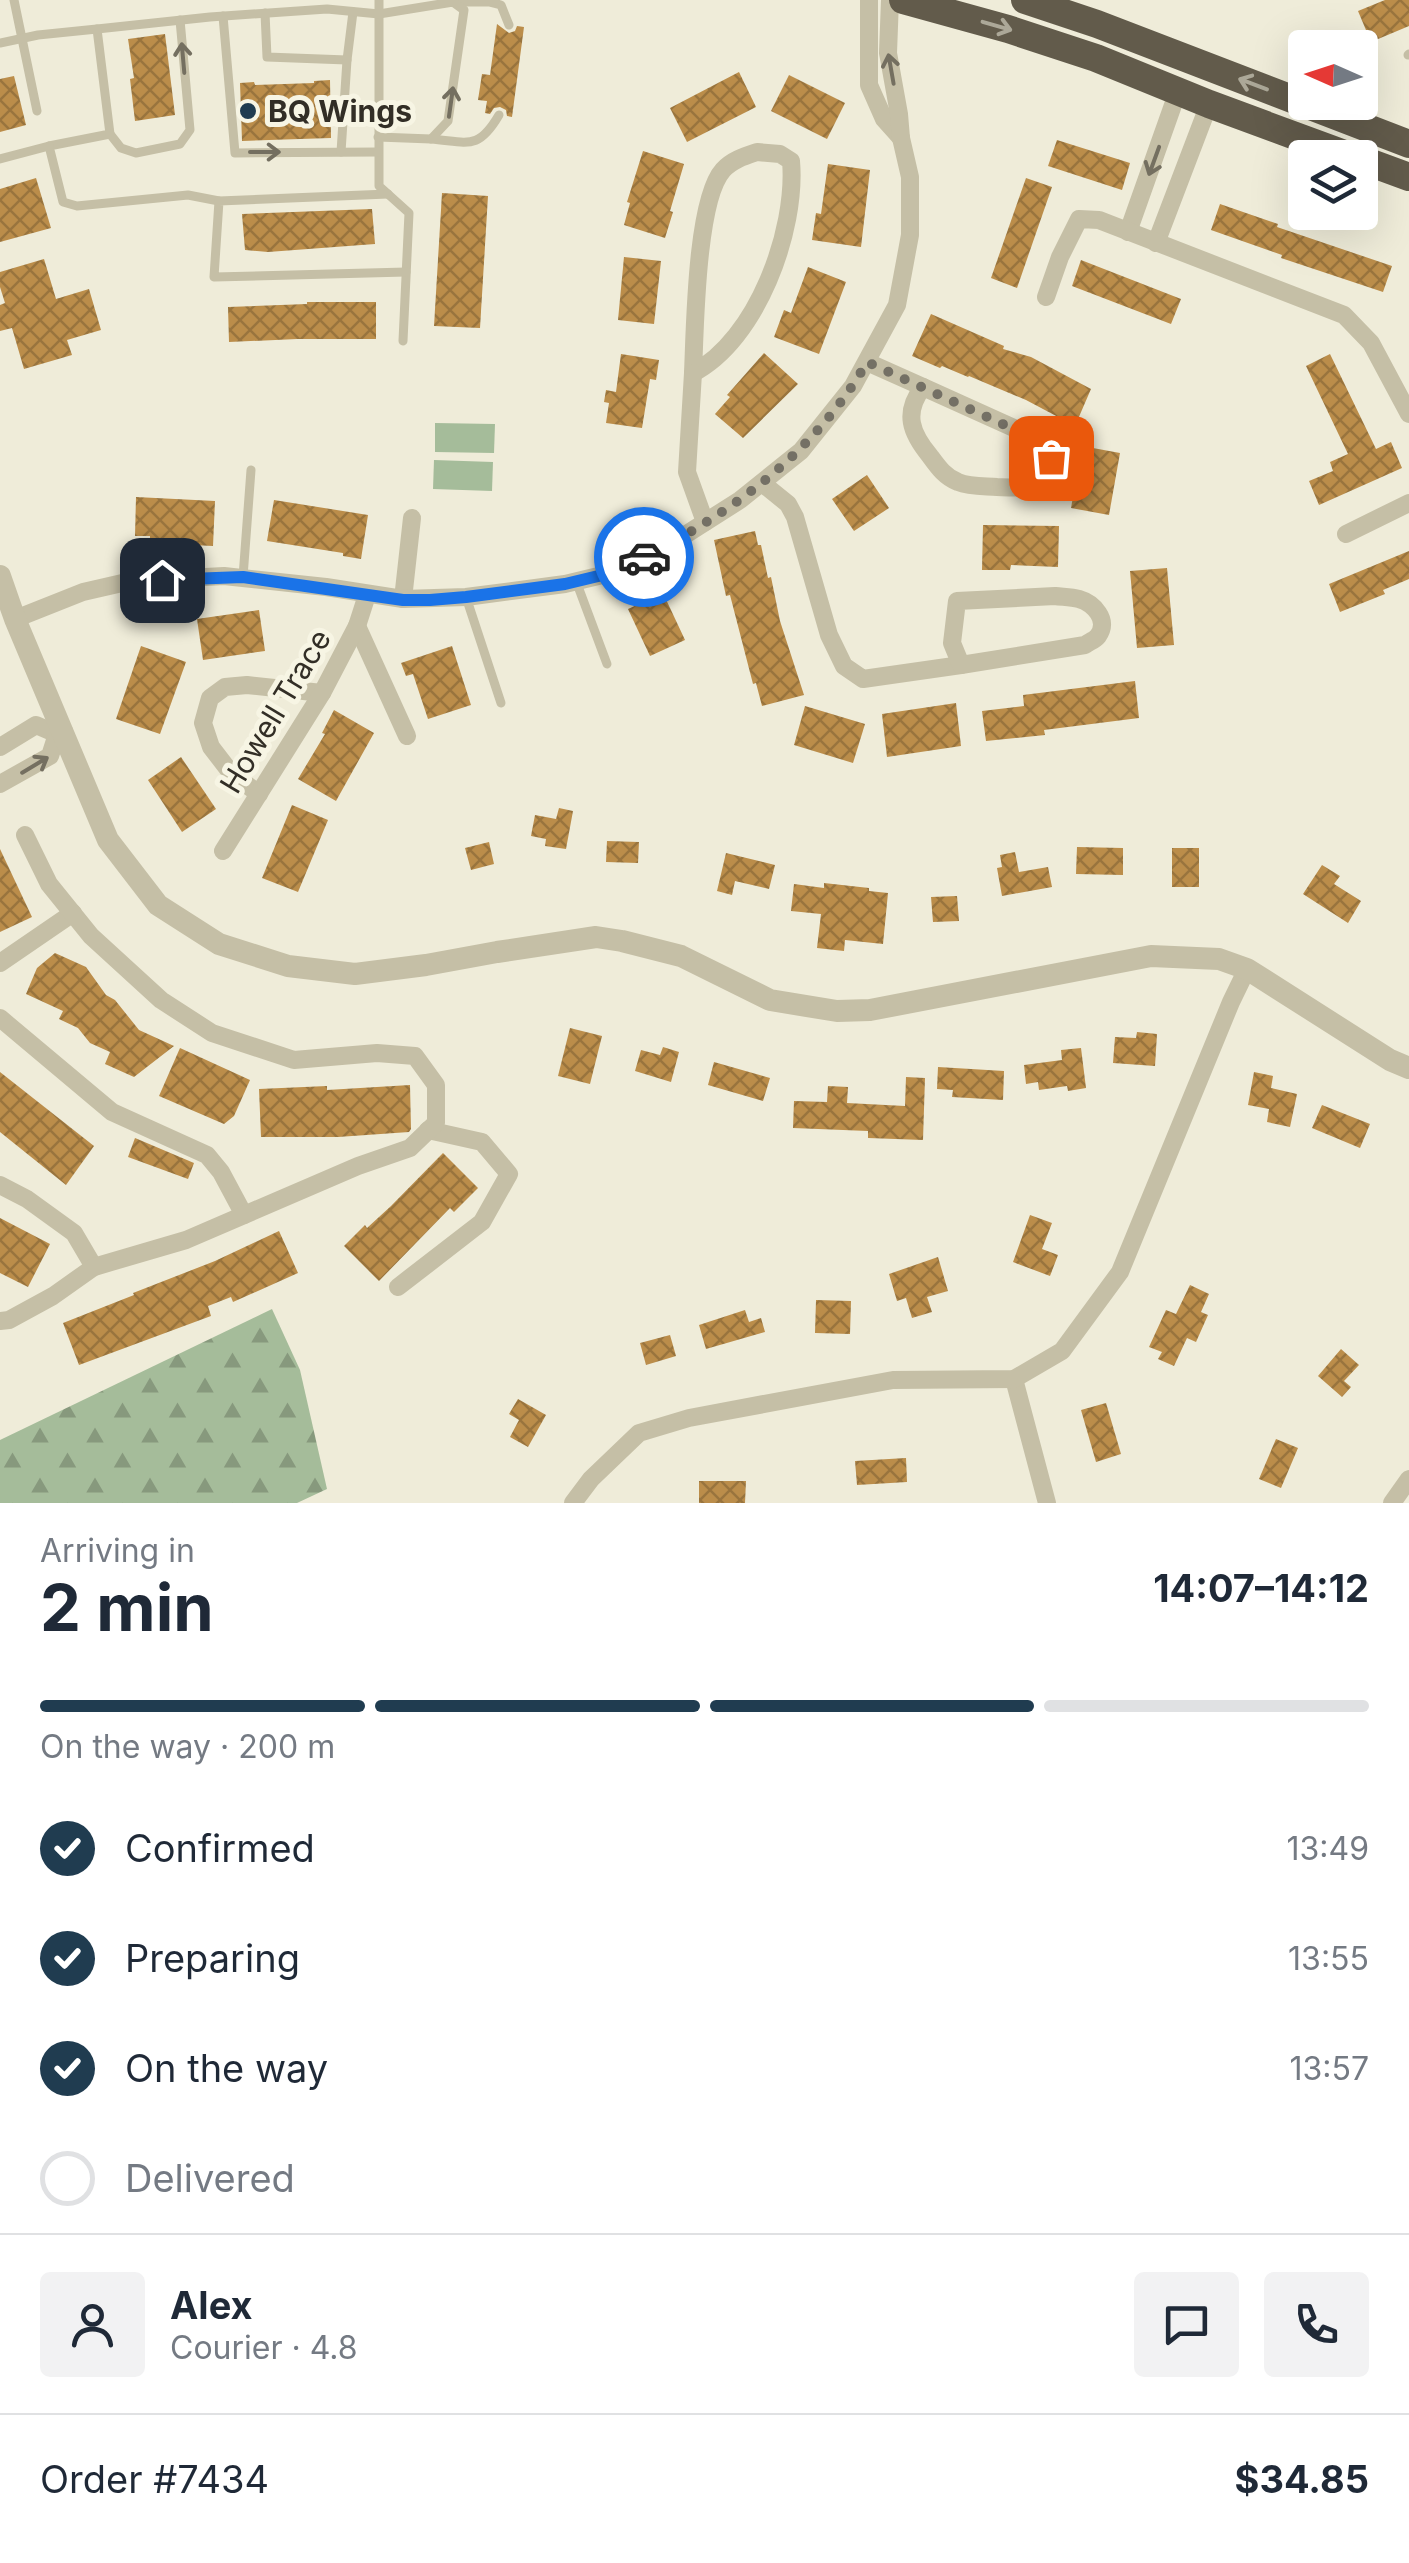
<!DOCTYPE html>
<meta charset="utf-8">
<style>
body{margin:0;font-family:Inter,sans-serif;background:#f2f2f3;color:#1f2937;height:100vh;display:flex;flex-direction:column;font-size:38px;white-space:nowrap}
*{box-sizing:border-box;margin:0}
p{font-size:32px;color:#747a83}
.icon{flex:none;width:55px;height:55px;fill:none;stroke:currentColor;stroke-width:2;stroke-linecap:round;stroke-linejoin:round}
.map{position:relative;height:1503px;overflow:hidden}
.drawer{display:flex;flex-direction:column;background:#fff;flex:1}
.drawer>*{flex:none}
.needle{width:65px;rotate:273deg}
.tools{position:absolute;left:1288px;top:30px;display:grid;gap:20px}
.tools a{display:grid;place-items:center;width:90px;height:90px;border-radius:10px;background:#fff;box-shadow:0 10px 40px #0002;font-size:50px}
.pin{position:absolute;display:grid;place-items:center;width:85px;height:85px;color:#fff;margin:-42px;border-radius:20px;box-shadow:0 5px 15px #0006}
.courier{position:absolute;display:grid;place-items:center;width:100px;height:100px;margin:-50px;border:8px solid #1a73e8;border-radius:50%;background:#fff;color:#222;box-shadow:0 2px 12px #0007}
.headline em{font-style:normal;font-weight:700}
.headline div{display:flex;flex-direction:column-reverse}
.headline{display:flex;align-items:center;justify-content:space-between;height:170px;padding:0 40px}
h1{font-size:65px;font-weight:700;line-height:75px}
.bar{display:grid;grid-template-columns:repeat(4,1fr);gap:15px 10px;align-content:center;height:120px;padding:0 40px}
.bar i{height:12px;border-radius:8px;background:#e0e1e3}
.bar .selected{background:#203c50}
.bar p{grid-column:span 4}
.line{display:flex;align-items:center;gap:25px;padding:0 40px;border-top:2px solid #e0e1e3}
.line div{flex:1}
.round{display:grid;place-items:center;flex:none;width:105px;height:105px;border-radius:10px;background:#f2f2f3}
ol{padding:0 40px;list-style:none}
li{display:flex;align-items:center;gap:30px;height:110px}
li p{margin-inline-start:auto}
li .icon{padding:10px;border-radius:50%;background:#203c50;color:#fff;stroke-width:4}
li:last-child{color:#747a83}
li i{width:55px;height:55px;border:5px solid #e0e1e3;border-radius:50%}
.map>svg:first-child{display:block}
</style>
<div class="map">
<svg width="1409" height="1503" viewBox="0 0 1409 1503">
<defs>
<pattern id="forest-firs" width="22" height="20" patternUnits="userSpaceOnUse" patternTransform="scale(2.5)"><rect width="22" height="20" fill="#a5bc9a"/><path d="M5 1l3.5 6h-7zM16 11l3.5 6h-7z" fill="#87997d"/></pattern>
<pattern id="building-cross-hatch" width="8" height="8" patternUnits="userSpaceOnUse" patternTransform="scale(2.5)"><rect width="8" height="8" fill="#bb8d4a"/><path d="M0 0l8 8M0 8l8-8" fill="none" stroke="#99743d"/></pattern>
</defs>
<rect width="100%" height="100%" fill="#efecd9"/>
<path fill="url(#forest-firs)" d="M272,1309L300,1370L327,1489L297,1503H0V1440Z"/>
<g fill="#a5bc9a">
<path d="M435,423L495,424L494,453L435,452Z"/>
<path d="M434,460L493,462L492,491L433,489Z"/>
</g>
<g fill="url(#building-cross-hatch)">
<path d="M1385,0H1409V26L1371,42L1358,11Z"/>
<path d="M497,24L509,33L515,31L517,26L524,27L512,117L507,116L506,110L500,107L494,108L490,114L485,113L487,101L478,100L482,74L490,75Z"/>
<path d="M165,34L175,115L135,121L130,79L134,78L128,39Z"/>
<path d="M739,72L756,107L687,142L670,108Z"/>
<path d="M789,75L845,103L827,139L771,111Z"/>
<path d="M14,76L26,125L0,132V79Z"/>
<path d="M330,80L331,138L242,141L240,83L254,82L255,85L314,83V81Z"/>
<path d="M1057,140L1130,163L1122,190L1048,166Z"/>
<path d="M643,151L684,164L670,211L673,212L665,238L624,225L630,203L627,202Z"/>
<path d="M828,164L870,170L861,247L812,240L816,213L821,214Z"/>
<path d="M36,178L51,228L0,242V189Z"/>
<path d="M1026,178L1052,187L1017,288L991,278Z"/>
<path d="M442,193L488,196L480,328L434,326Z"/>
<path d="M1220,204L1278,224L1277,227L1392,266L1383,292L1281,258L1282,255L1211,230Z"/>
<path d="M372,209L375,244L268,252L245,250L242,214Z"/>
<path d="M624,257L661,261L654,324L618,320Z"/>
<path d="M44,259L56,299L89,289L101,330L67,340L72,355L24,369L12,328L0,331V305L5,303L0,287V272Z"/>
<path d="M1081,260L1181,299L1171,324L1072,286Z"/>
<path d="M808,267L846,282L819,354L774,337L784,310L791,313Z"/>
<path d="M307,302H376V339H297L229,342L228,307L307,304Z"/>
<path d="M931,314L1004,346L1003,349L1031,357L1091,389L1075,426L1026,400L969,376L968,377L942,366L940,368L912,356Z"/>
<path d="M764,353L798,384L743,438L715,414L730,397L727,395Z"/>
<path d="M621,354L659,360L656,380L650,379L642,428L606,423L609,403L604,402L606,390L616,392Z"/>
<path d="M1330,354L1376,449L1391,442L1402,468L1319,505L1309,481L1333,471L1330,462L1348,454L1306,366Z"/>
<path d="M1082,446L1120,453L1109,515L1071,508Z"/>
<path d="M867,475L889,508L854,531L832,499Z"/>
<path d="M136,497L215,501L213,546L150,543V536H135Z"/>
<path d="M274,500L368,515L361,559L343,556V553L267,541Z"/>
<path d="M983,525L1059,526L1058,567L1011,565L1010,570H982Z"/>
<path d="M755,531L758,545H761L768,578L771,577L780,621L804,695L762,706L756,683L753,684L730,595L726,596L714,540Z"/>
<path d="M1409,551V579L1383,590L1385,594L1340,612L1329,584Z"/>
<path d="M1167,568L1174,645L1137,648L1130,571Z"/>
<path d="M663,593L685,640L650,656L628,609Z"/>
<path d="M259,610L265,651L203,660L197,619Z"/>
<path d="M141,646L186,662L160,734L116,719Z"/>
<path d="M452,646L471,705L428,719L413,674L406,676L401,663Z"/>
<path d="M1135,681L1139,718L1044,730L1045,735L986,741L982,711L1024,706L1023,695Z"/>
<path d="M956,703L961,746L887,757L882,714Z"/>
<path d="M805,706L865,724L853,763L794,745Z"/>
<path d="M334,710L374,733L336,801L298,779L325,734L322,733Z"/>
<path d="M181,757L216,809L182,832L148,780Z"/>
<path d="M292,805L328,820L298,892L262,878Z"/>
<path d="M559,808L573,811L566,849L545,846L546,839L531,836L535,815L556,819Z"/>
<path d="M607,841L639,842L638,863L606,862Z"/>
<path d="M489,842L494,864L471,870L465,848Z"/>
<path d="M1077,847L1123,848V875L1076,874Z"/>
<rect x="1172" y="848" width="27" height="39"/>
<path d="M0,849L32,917L0,932Z"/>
<path d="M1015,852L1019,872L1048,867L1052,887L1002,896L997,868L1002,867L1000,855Z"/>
<path d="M726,853L775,865L769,889L735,881L732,895L717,891Z"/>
<path d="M1322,865L1340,876L1334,884L1361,901L1348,923L1303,894Z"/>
<path d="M824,883L869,888V891L888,893L883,944L845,940L844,951L817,948L821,914L791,911L794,884L824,888Z"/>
<path d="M957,896L959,921L933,922L931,897Z"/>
<path d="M55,953L86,967L106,995L115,1000L139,1030L174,1046L134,1077L105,1064L110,1052L90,1043L78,1028L59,1019L63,1011L26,994L37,968Z"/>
<path d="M570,1028L602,1036L590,1084L558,1076Z"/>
<path d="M1137,1032L1157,1034L1155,1066L1113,1063L1115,1037L1136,1038Z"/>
<path d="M663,1047L679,1052L671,1082L635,1071L641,1050L660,1055Z"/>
<path d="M180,1048L250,1080L234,1116L224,1124L159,1096Z"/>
<path d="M1081,1048L1086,1088L1068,1091L1067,1086L1039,1090L1038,1082L1026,1084L1024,1065L1062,1060L1061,1050Z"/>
<path d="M714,1062L770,1078L763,1101L708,1085Z"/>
<path d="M938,1067L1004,1071L1003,1100L952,1097L953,1090L937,1089Z"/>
<path d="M0,1072L94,1146L66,1185L0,1132Z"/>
<path d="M1254,1072L1273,1076L1271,1088L1297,1094L1290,1127L1267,1122L1269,1109L1248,1105Z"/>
<path d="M906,1077L925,1078L923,1140L868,1138V1131L793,1128L794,1101L827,1102L828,1086L848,1087L847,1103L905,1106Z"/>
<path d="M410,1085L411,1129L409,1132L338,1137H261L259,1089L327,1086V1090Z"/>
<path d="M1322,1105L1370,1124L1360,1148L1312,1128Z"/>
<path d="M135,1138L194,1163L188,1179L128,1157Z"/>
<path d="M443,1153L478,1188L454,1212L450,1208L379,1281L344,1246L365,1225L367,1228L391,1206Z"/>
<path d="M1030,1215L1052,1223L1042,1249L1058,1255L1050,1276L1013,1262Z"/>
<path d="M0,1218L50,1244L28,1287L0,1273Z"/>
<path d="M279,1231L298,1273L233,1302L231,1297L208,1306L211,1316L79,1365L63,1323L134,1295L133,1293L215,1261Z"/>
<path d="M938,1257L948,1291L927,1297L932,1312L912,1318L906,1298L897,1301L889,1274Z"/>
<path d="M1190,1285L1209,1294L1201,1312L1208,1315L1196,1342L1187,1338L1174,1366L1158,1359L1162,1352L1149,1347L1166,1310L1176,1314Z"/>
<path d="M816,1300L851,1301L850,1334L815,1333Z"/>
<path d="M745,1310L749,1322L761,1318L765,1332L706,1349L699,1325Z"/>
<path d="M670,1335L676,1356L646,1365L640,1343Z"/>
<path d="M1341,1349L1359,1365L1344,1381L1351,1387L1342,1397L1318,1376Z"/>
<path d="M518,1399L546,1415L528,1447L510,1437L519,1420L509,1414Z"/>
<path d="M1106,1403L1121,1454L1096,1462L1081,1410Z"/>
<path d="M1276,1439L1298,1448L1281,1488L1259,1479Z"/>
<path d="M906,1458L907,1482L857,1485L855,1461Z"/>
<path d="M699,1481H746L745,1503H699Z"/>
</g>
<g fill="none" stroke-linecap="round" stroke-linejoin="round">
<g stroke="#c5bfa6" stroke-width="9">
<path d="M14,0L37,111"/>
<path d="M379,0V186L409,213L403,341"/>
<path d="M456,2H489L501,5L509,25"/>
<path d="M265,13L267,57L347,60L353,12"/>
<path d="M223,16L235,153L378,152"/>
<path d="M97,29L210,17L327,9L379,14L453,2L464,10L448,121L431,139L378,137"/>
<path d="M0,43L38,35L97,29L110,134L49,146L63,202L77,206L188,195L219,201"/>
<path d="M1408,55L1409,54"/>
<path d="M110,134L121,148L136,153L180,144L190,130L180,20"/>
<path d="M431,139C468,142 478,151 499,115"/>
<path d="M341,152L347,60"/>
<path d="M0,159L49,146"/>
<path d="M388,194L219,201L214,277L406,272"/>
<path d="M243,577L251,470"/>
<path d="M576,581L607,664"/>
<path d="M466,597L501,703"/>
</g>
<g stroke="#c5bfa6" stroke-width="18">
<path d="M869,0V85L884,119L901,138"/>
<path d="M757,152L780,154L791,161C797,230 757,340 693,373C695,330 696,200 723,170C732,160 745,156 757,152Z"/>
<path d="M1128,232L1178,91"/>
<path d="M1156,243L1209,104"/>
<path d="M1046,297L1060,257L1079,219L1099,220L1344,315L1371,343L1409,414"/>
<path d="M867,362L923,387"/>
<path d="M693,373L687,472L705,522"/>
<path d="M923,387L1027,434L1049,447C1057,491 1031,488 997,487C984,486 970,487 958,482C945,477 938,467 930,456C911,433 903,413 923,387Z"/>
<path d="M762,483L788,504L795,517L829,635L844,666L863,679L961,665"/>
<path d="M1346,534L1409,503"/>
<path d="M1055,596C1062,597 1071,597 1079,599C1093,603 1110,620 1098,636C1095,640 1089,642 1085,645L961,665L952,643L957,601Z"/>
<path d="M403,599L412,518"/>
<path d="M15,619L83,592L131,581L224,576L326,587L403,599L466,597L565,584L615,572L671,544L740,500L801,451L853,386L897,305L910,235V177L901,138L899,114L888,53L890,0"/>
<path d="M357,626L407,736"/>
<path d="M0,747L36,725L57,734"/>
<path d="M0,784L50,756L57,734L64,731"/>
<path d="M259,794L231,773L211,747L203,723L210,698L225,687L247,685L322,693"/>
<path d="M223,851L322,693L357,626L367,595"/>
<path d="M0,963L73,913"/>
<path d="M0,1018L112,1112L207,1155L221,1172L244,1215"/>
<path d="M0,1185L27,1199L74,1233L94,1267"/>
<path d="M398,1287L482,1222L509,1174L482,1142L428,1130"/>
<path d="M0,1321L9,1320L53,1296L94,1267L186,1240L358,1166L410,1148L436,1123V1085L415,1056L377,1053L294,1060L212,1033L161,1000L91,936L49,884L25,835"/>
<path d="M1014,1379L1047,1503"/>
<path d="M573,1503L591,1479L639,1433L689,1418L893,1380L1014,1379L1062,1351L1120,1272L1231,1002L1247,969"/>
<path d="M1392,1503L1409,1479"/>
</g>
<path stroke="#c5bfa6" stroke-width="22" d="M0,576L15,619L108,840L158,905L219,944L288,966L355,974L426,965L497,952L596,937L622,941L681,956L770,1000L837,1011L870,1010L1151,956L1219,959L1247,969L1390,1060L1409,1068"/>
<g stroke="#625b4b" stroke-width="28">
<path d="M903,0L1008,29L1096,58L1209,104L1355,158"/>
<path d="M1025,0L1097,24L1409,144"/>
<path d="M1360,159L1409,177"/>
</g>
</g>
<defs><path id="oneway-shaft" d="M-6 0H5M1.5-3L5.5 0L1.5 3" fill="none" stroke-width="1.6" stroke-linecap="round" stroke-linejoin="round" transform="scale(2.5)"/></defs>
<g stroke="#aca898">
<use href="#oneway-shaft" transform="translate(997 26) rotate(16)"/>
<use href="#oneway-shaft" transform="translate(1253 84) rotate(-159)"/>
</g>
<g stroke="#746f60">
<use href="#oneway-shaft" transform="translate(183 58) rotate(-95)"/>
<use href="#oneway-shaft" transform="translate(891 69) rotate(-100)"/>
<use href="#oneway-shaft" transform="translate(451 102) rotate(-82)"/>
<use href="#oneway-shaft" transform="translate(265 152)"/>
<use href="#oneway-shaft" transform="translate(1154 161) rotate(110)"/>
<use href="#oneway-shaft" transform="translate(35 765) rotate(-31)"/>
</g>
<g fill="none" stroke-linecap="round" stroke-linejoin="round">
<path stroke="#747065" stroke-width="10" stroke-dasharray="0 18" d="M644,557C734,512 817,450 867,362L1042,442L1049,446L1051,458"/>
<path stroke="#1a73e8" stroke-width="12" d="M162,580L243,577L403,600H430L466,597L565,584L615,572L644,557"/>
</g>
<circle fill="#203c50" stroke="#f7f5e4" stroke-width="4" cx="248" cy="111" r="10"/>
<g text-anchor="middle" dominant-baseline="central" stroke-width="10" stroke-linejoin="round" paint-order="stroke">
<g font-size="30" font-weight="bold" fill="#322e26" stroke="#f7f5e4" text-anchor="start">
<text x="268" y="111">BQ Wings</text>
</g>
<g font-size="30" fill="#322e26" stroke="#f7f5e4">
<text transform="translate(275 711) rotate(-59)">Howell Trace</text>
</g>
</g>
</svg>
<div class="tools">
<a><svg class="needle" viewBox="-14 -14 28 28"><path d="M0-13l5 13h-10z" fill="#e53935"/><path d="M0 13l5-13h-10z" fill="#747a83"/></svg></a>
<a><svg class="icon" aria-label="layers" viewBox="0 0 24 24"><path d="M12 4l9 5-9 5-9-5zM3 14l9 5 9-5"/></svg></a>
</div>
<div class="pin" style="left:1051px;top:458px;background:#ea580c"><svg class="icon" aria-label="bag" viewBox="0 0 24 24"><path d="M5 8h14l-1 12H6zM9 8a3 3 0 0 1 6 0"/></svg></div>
<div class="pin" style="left:162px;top:580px;background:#1f2937"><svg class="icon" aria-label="home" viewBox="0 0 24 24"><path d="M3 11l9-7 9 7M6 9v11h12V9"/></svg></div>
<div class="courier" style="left:644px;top:557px"><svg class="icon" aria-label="car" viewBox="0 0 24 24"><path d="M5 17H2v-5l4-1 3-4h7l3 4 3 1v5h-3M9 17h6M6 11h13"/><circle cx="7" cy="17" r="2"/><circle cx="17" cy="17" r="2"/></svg></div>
</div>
<section class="drawer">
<div class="headline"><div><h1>2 min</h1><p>Arriving in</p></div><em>14:07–14:12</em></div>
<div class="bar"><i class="selected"></i><i class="selected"></i><i class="selected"></i><i></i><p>On the way · 200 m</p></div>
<ol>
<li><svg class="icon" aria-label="check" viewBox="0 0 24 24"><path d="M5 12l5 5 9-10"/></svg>Confirmed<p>13:49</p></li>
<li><svg class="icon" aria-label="check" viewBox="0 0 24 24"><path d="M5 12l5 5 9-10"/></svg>Preparing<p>13:55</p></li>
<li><svg class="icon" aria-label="check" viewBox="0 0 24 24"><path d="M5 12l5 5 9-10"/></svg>On the way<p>13:57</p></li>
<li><i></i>Delivered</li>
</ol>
<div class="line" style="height:180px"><a class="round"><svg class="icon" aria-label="person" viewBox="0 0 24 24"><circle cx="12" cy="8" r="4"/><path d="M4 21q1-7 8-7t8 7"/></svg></a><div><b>Alex</b><p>Courier · 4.8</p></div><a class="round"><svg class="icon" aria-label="chat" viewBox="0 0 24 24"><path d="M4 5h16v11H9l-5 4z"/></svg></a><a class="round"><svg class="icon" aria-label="phone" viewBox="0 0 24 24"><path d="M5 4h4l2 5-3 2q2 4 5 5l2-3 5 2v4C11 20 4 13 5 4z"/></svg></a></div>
<div class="line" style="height:130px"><div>Order #7434</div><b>$34.85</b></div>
</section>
